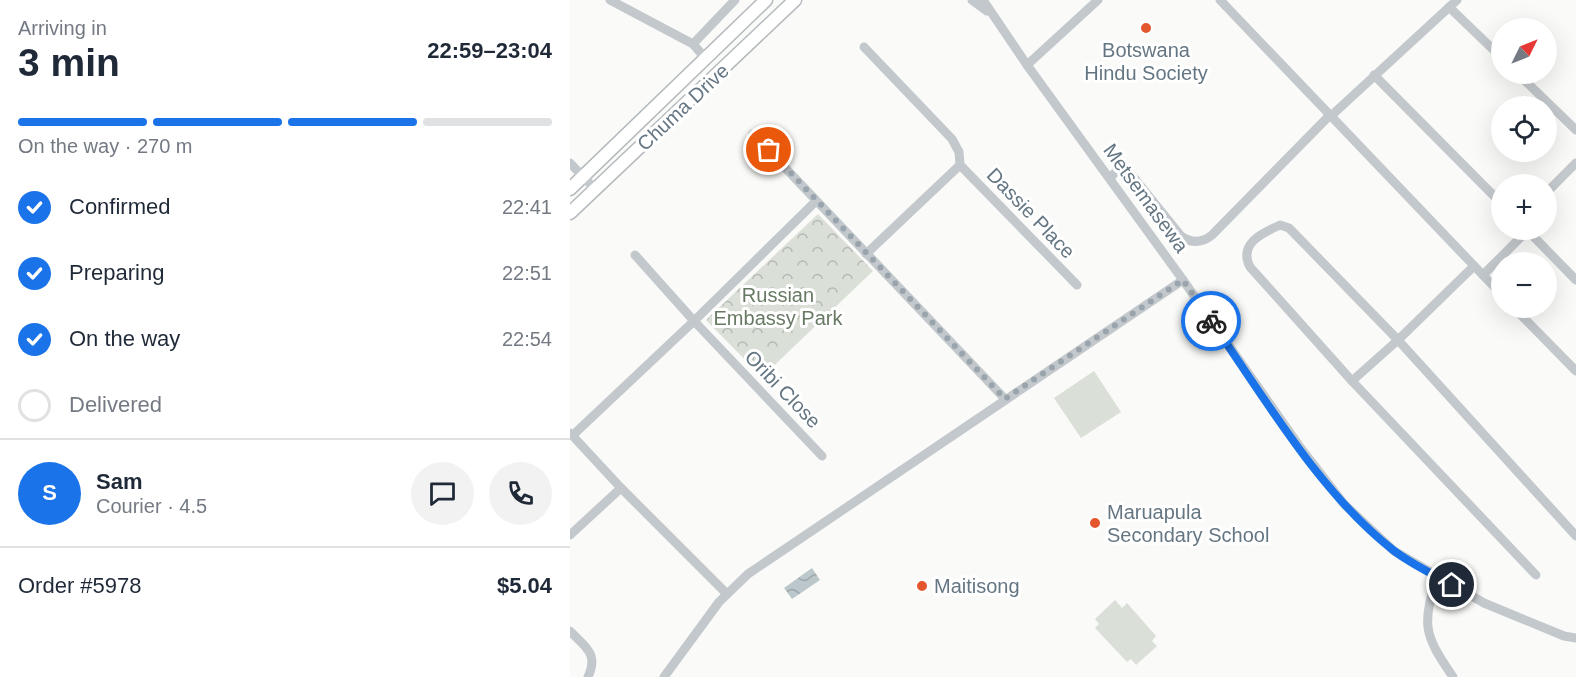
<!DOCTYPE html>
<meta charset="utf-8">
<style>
body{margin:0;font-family:Arial,sans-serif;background:#f2f2f3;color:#1f2937;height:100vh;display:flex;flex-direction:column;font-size:22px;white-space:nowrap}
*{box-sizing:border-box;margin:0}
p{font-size:20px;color:#747a83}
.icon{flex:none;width:33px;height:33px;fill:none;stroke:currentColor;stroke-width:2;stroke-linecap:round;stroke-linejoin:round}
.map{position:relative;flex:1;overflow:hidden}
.details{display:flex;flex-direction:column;background:#fff;width:570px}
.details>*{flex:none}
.needle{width:39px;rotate:47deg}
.tools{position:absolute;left:921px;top:18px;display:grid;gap:12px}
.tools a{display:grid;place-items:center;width:66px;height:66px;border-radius:50%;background:#fff;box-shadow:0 6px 24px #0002;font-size:30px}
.pin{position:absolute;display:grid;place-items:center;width:51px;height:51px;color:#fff;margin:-26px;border:3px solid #fff;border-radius:50%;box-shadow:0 2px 6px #0007}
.courier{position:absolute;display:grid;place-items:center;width:60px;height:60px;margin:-30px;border:4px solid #1a73e8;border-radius:50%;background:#fff;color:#222;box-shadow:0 2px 8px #0007}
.headline em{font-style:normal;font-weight:600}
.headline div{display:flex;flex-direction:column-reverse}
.headline{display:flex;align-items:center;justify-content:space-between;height:102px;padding:0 18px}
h1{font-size:39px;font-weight:600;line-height:45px}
.bar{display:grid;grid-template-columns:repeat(4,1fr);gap:9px 6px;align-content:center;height:72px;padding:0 18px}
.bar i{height:8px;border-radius:4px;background:#e0e1e3}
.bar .selected{background:#1a73e8}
.bar p{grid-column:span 4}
.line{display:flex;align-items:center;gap:15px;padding:0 18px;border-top:2px solid #e0e1e3}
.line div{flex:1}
.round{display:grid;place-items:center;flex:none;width:63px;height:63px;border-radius:32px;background:#f2f2f3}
ol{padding:0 18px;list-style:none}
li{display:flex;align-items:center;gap:18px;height:66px}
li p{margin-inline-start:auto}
li .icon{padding:6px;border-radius:50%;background:#1a73e8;color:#fff;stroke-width:4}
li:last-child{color:#747a83}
li i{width:33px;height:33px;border:3px solid #e0e1e3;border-radius:50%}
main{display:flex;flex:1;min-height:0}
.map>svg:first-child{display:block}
</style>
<main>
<section class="details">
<div class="headline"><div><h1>3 min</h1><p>Arriving in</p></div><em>22:59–23:04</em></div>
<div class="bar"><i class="selected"></i><i class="selected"></i><i class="selected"></i><i></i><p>On the way · 270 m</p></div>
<ol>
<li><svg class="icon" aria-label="check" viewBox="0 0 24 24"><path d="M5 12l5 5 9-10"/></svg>Confirmed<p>22:41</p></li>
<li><svg class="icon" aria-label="check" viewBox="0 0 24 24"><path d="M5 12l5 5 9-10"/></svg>Preparing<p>22:51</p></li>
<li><svg class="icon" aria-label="check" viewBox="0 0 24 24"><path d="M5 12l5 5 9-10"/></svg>On the way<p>22:54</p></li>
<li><i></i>Delivered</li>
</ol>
<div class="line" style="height:108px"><b class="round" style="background:#1a73e8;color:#fff">S</b><div><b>Sam</b><p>Courier · 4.5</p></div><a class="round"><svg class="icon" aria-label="chat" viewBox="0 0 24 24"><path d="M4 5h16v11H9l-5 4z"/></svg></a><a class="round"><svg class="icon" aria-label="phone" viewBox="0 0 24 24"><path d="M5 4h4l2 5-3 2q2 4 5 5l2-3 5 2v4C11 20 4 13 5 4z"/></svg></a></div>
<div class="line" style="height:78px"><div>Order #5978</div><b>$5.04</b></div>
</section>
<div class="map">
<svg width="1006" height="677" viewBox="0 0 1006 677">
<defs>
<pattern id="forest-crowns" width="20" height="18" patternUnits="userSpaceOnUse" patternTransform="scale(1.5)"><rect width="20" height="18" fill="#dadfd7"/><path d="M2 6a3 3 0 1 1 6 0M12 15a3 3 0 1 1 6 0" fill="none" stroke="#b4b9b4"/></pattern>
<pattern id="water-waves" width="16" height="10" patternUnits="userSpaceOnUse" patternTransform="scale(1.5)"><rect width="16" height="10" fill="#bbc7cb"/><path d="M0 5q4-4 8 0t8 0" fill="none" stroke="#9ca6aa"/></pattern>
</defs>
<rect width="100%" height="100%" fill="#fafaf8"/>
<g fill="#dadfd7">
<path d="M524,371L551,412L511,438L484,398Z"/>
<path d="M545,600L552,608L557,603L586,636L582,641L587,646L566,665L561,659L557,662L525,628L529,624L525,619Z"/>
</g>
<path fill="url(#forest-crowns)" d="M248,214L303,271L192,377L136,320Z"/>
<path fill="url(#water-waves)" d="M242,568L250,580L222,599L214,588Z"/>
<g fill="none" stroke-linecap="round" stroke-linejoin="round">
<defs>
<g id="major">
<path d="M0,189L196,0"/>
<path d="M0,213L225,0"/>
</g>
</defs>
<use href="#major" stroke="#b5babe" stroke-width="15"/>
<g stroke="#c3c8cc" stroke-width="9">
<path d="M40,0L123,44L136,59"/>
<path d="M402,0L417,11"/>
<path d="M413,0L457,65L613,280L730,447L774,504L824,551L914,603L994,636L1006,638"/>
<path d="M650,0L932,295"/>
<path d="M879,7L932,58"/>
<path d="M123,44L165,0"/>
<path d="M294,47L382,139L389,152L390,165"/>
<path d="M457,65L528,0"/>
<path d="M948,74L1006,130"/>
<path d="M804,75L932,204"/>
<path d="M762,115L887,0"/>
<path d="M183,134L435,399"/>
<path d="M0,163L25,189"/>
<path d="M390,165L507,285"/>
<path d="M540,178L553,164L611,236C622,244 632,243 642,235L760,115"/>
<path d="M976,193L1006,163"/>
<path d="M957,230L1006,280"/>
<path d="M296,254L390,165"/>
<path d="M65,255L124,321L252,456"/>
<path d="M913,275L958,230"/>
<path d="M944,308L1006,371"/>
<path d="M782,381L828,340L904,266"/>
<path d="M0,433L51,488L156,593"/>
<path d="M3,435L124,321L246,201"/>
<path d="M0,535L51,488"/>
<path d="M966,575L782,381L680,267C668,244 692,233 710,225L719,228L828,340L1006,536"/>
<path d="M867,576C863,592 856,610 858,627C860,645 874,663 883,677"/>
<path d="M0,631C15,647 29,653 18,677"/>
<path d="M94,677L149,602L178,574L613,280"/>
</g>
<use href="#major" stroke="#fff" stroke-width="12"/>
</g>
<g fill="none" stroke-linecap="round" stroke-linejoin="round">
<path stroke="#99a4ac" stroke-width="6" stroke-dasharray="0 10.8" d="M199,150L435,399L613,280L641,321"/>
<path stroke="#1a73e8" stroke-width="8" d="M641,321C695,398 749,492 823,550C841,564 863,574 882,585"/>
</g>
<g fill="#e4572e" stroke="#fff" stroke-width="2">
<circle cx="576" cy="28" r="6"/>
<circle cx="525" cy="523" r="6"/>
<circle cx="352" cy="586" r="6"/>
</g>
<g text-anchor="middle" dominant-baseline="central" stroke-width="6" stroke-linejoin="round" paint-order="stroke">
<g font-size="20" fill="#657683" stroke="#fff" text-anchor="start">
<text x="576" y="50" text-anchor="middle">Botswana<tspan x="576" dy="23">Hindu Society</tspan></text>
<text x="537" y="512">Maruapula<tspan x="537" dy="23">Secondary School</tspan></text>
<text x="364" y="586">Maitisong</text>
</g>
<g font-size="20" fill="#657683" stroke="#fff">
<text transform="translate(113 107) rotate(-43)">Chuma Drive</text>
<text transform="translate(576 198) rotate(54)">Metsemasewa</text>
<text transform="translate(461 213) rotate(46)">Dassie Place</text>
<text transform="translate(213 389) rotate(46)">Oribi Close</text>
</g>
<g font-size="20" fill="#687a64" stroke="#fff">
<text x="208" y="295">Russian<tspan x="208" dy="23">Embassy Park</tspan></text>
</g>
</g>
</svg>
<div class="tools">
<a><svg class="needle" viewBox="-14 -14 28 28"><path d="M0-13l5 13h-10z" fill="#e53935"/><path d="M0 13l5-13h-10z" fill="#747a83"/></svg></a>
<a><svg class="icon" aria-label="locate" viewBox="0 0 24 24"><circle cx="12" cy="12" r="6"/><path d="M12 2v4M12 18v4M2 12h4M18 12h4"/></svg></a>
<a>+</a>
<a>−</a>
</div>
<div class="pin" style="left:199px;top:150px;background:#ea580c"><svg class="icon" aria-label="bag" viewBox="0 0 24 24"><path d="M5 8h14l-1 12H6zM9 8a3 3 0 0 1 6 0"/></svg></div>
<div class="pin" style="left:882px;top:585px;background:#1f2937"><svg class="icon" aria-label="home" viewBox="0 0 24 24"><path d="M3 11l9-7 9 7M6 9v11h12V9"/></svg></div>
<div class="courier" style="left:641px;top:321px"><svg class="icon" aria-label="bike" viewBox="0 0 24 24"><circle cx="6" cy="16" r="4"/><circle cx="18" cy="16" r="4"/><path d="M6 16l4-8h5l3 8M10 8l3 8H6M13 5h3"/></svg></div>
</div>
</main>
